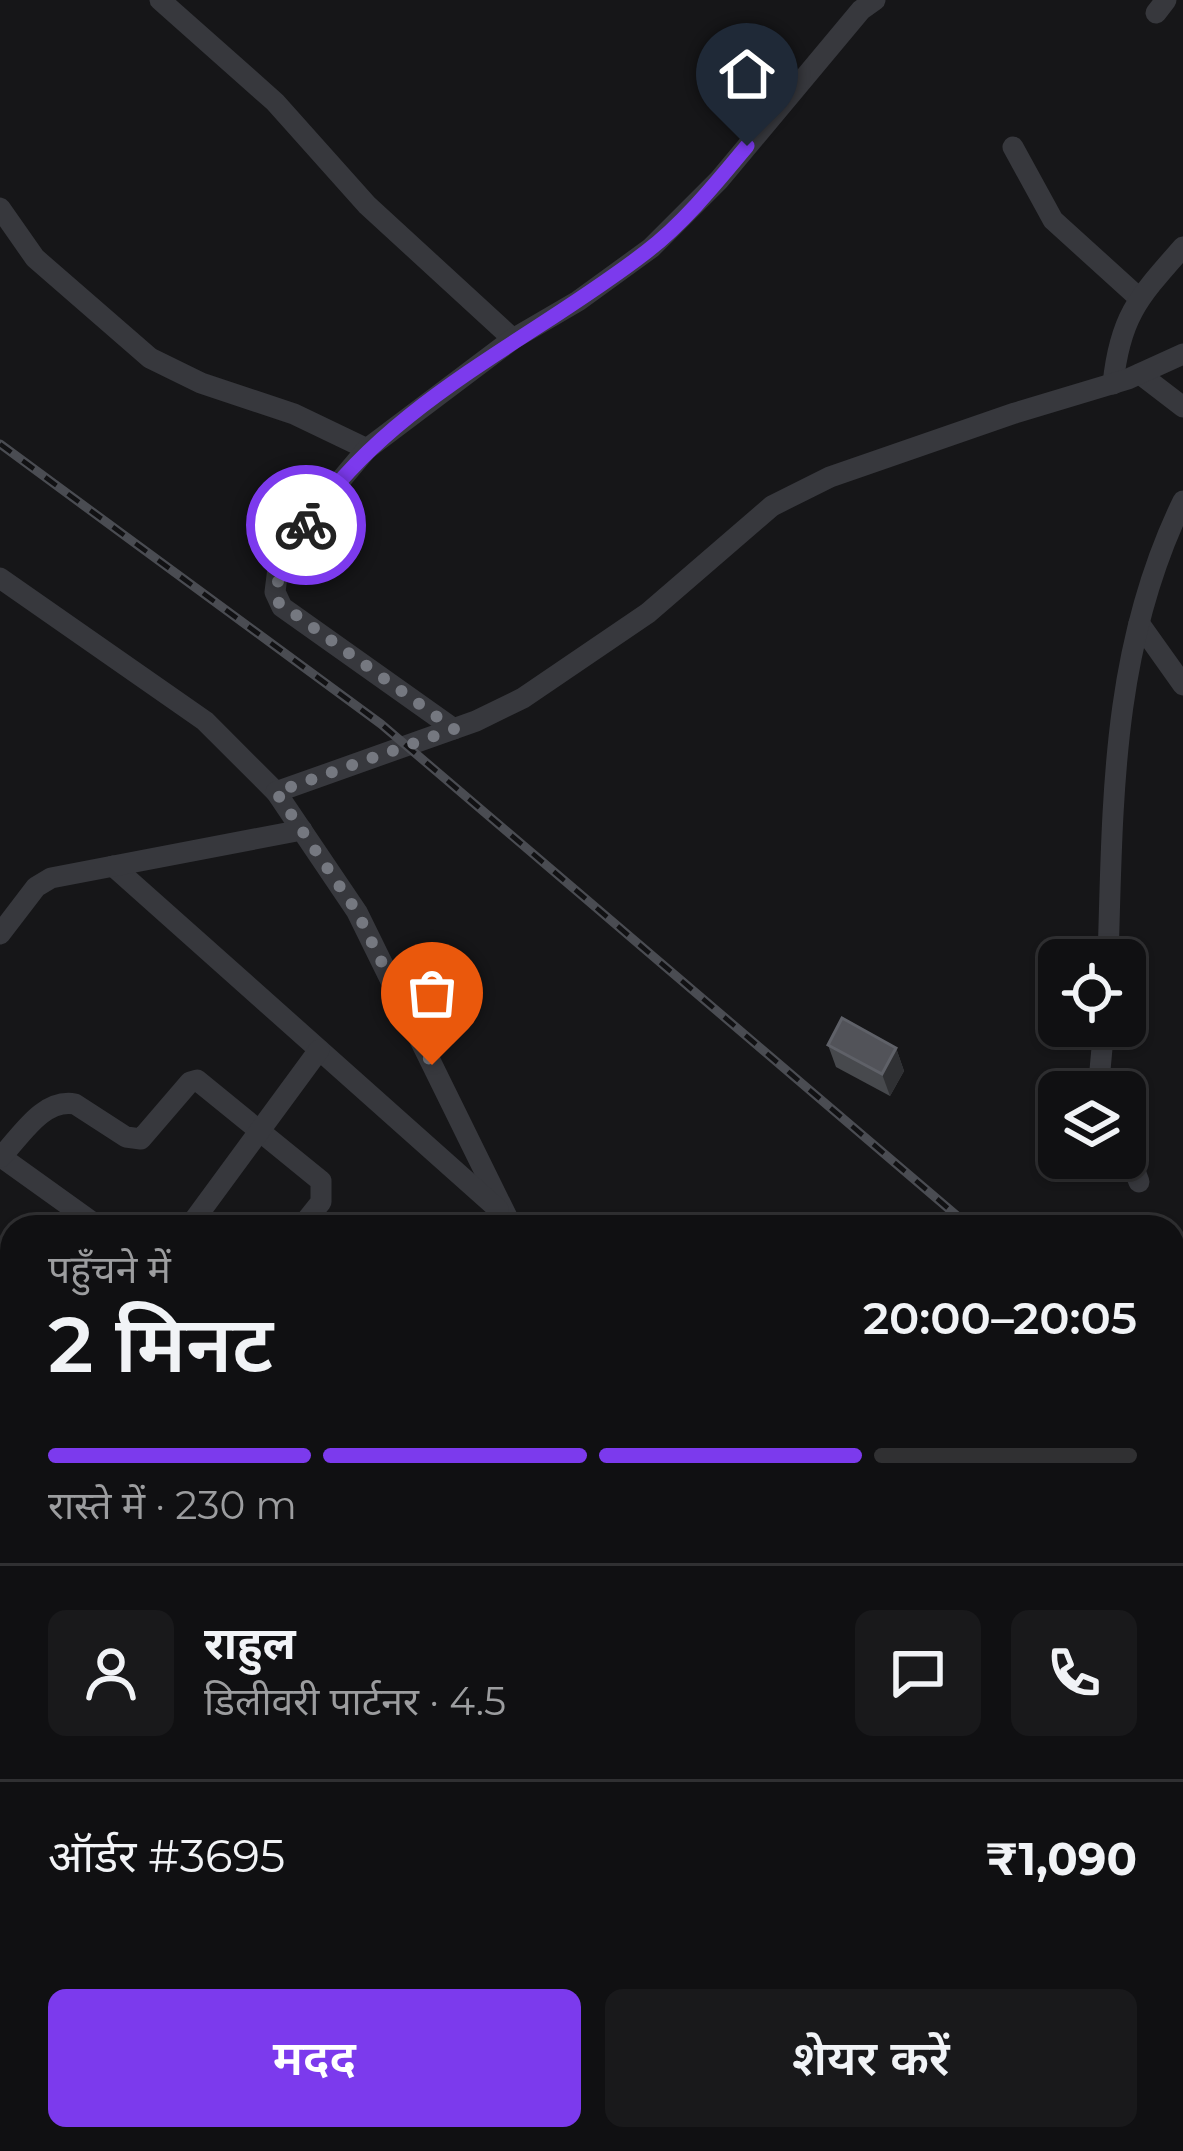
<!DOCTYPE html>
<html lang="hi">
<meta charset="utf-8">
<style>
body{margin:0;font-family:Montserrat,"Noto Sans Devanagari",sans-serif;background:#19191b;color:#f1f3f6;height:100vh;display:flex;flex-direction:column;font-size:45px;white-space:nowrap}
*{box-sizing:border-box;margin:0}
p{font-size:39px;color:#9c9d9f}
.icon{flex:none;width:66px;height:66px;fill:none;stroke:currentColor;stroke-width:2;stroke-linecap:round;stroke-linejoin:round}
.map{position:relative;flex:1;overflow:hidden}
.side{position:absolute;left:0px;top:1215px;width:1185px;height:936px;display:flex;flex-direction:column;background:#101012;border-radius:36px 36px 0 0;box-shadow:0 3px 9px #0004,0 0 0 3px #303032}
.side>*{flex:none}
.tools{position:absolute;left:1038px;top:939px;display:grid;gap:24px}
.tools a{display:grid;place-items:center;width:108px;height:108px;border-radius:18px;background:#101012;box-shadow:0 3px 9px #0004,0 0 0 3px #303032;font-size:60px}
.pin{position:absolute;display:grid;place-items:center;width:102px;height:102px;color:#fff;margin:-123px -51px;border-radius:50% 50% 50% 0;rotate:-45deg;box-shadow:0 0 12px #0007}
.pin .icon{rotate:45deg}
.courier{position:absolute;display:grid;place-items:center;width:120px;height:120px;margin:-60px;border:9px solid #7c3aed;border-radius:50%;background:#fff;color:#222;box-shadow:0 3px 15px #0007}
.summary em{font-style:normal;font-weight:600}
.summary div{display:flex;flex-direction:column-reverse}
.summary{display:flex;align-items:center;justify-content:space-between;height:204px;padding:0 48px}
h1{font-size:78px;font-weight:600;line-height:90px}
.bar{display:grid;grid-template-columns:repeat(4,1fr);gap:18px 12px;align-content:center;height:144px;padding:0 48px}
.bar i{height:15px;border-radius:9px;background:#303032}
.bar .active{background:#7c3aed}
.bar p{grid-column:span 4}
.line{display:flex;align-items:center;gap:30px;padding:0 48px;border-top:3px solid #303032}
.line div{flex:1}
.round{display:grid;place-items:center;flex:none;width:126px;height:126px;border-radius:18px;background:#19191b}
.primary-button{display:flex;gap:24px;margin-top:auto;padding:24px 48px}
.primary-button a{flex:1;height:138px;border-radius:18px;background:#7c3aed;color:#fff;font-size:48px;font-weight:600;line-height:138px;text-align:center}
.primary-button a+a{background:#19191b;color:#f1f3f6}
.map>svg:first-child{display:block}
</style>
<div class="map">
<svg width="1183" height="2151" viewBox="0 0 1183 2151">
<rect width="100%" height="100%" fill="#161618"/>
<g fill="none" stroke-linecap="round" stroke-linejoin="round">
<g stroke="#37383d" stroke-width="21">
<path d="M160,0L275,102L367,205L513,339"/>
<path d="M1156,13L1166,0"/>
<path d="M1013,147L1053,220L1139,298"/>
<path d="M0,208L35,258L150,358L201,383L294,414L367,449"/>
<path d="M1140,374L1183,407"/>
<path d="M1113,384C1120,316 1139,297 1183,247"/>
<path d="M0,578L205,721L276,792L357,912L512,1227"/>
<path d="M1139,623L1183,685"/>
<path d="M454,729L282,607L275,592L278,568L318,507L367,449L513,339L578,301L651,248L719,180L861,10L875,0"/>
<path d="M276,792L476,721L523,698L648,613L772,506L830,477L1015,413L1128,379L1183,354"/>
<path d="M113,866L498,1209"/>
<path d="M0,934L36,887L51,878L302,830"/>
<path d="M1108,960C1113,799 1111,649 1183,501"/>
<path d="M1104,1026L1100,1070L1104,1092"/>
<path d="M1125,1144L1139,1182"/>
<path d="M0,1156L99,1227"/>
<path d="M1,1157C21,1136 43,1098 75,1104L126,1137L141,1139L190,1082L197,1080L321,1181V1202L301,1227"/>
<path d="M189,1227L319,1050"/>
<path d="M0,1564L12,1565"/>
<path d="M1173,1590L1183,1580"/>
<path d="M0,1676L12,1659"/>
<path d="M1173,1876L1183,1882"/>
<path d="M0,1939L12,1940"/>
<path d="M1173,1999L1183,1987"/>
<path d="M1173,2116L1183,2125"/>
<path d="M818,2139H826"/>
<path d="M1018,2146L1039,2139"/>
<path d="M495,2151L507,2139"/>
<path d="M620,2151L632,2139"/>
<path d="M726,2151L738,2139"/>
</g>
<defs>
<g id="rail">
<path d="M0,444L381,724L970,1227"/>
<path d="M1173,1413L1183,1422"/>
</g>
</defs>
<use href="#rail" stroke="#4a4c52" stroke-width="9"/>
<use href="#rail" stroke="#111113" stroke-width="4.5" stroke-dasharray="14" stroke-linecap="butt"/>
</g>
<path fill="#47494d" d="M828,1045L896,1048L904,1071L890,1096L836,1067Z"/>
<path fill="#2f3033" d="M896,1048L904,1071L890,1096L882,1074Z"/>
<path fill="#525359" stroke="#5f6168" stroke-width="3" d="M842,1018L896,1048L882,1074L828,1045Z"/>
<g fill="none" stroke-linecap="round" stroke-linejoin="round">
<path stroke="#757880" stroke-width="12" stroke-dasharray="0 21.6" d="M306,525L278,568V602L454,729L276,792L357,912L432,1065"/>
<path stroke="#7c3aed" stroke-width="15" d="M306,525C389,401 531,341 646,252C684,223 717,182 747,146"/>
</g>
</svg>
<div class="tools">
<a><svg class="icon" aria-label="locate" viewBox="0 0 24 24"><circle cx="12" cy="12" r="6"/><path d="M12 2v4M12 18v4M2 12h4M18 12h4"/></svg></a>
<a><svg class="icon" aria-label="layers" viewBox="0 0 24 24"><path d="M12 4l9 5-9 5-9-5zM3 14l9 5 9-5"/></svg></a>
</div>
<div class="pin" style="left:432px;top:1065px;background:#ea580c"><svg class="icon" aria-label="bag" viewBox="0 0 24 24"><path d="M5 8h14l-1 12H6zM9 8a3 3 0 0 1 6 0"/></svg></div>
<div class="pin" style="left:747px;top:146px;background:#1f2937"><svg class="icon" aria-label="home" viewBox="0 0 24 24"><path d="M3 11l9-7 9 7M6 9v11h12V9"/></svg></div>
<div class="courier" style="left:306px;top:525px"><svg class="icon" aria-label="bike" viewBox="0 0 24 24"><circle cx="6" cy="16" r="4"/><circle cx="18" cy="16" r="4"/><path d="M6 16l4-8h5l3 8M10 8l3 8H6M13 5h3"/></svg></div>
<section class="side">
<div class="summary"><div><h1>2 मिनट</h1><p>पहुँचने में</p></div><em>20:00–20:05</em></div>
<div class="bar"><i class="active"></i><i class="active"></i><i class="active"></i><i></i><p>रास्ते में · 230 m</p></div>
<div class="line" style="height:216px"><a class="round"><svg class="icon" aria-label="person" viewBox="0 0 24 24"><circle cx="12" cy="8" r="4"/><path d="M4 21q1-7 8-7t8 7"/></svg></a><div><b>राहुल</b><p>डिलीवरी पार्टनर · 4.5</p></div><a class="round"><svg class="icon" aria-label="chat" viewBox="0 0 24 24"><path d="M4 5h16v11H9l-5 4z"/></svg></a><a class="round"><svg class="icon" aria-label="phone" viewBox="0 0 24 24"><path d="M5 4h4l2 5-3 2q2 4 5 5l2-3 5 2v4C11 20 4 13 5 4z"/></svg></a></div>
<div class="line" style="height:156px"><div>ऑर्डर #3695</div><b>₹1,090</b></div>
<div class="primary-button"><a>मदद</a><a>शेयर करें</a></div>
</section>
</div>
